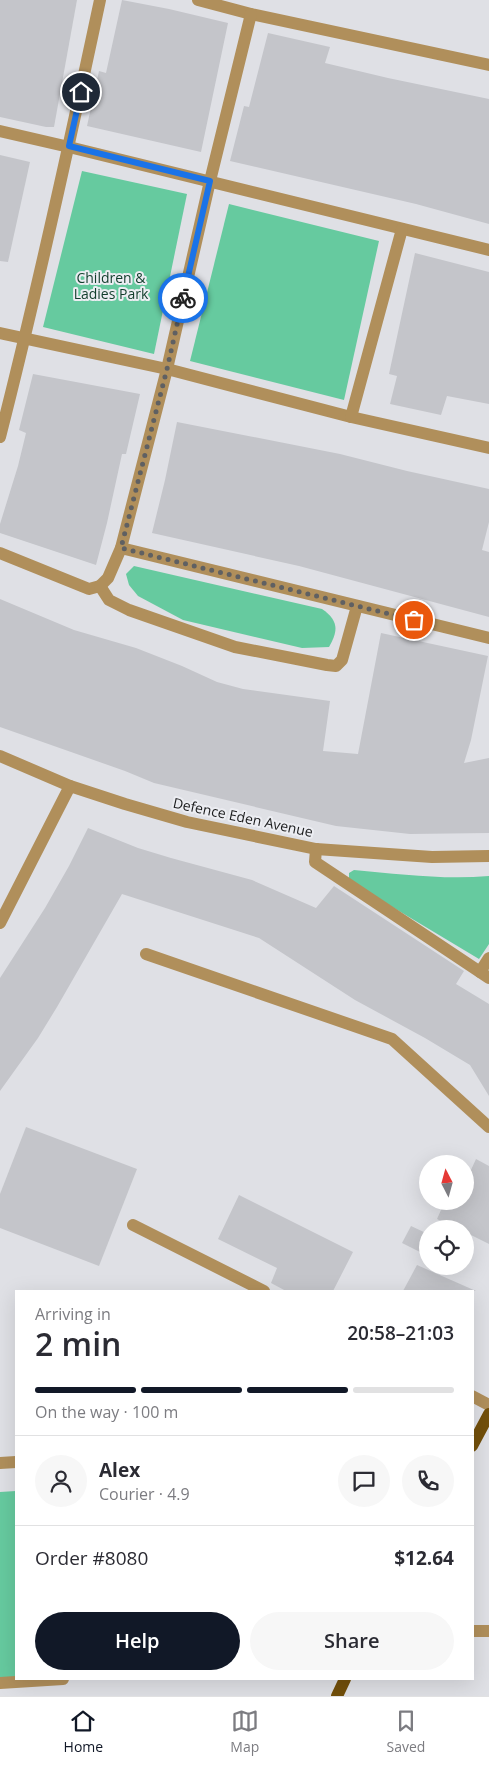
<!DOCTYPE html>
<meta charset="utf-8">
<style>
body{margin:0;font-family:"Open Sans",sans-serif;background:#f7f7f7;color:#2b2b33;height:100vh;display:flex;flex-direction:column;font-size:19px;white-space:nowrap}
*{box-sizing:border-box;margin:0}
p{font-size:16px;color:#7c7c81}
.icon{flex:none;width:28px;height:28px;fill:none;stroke:currentColor;stroke-width:2;stroke-linecap:round;stroke-linejoin:round}
.map{position:relative;flex:1;overflow:hidden}
.details{position:absolute;left:15px;top:1290px;width:459px;height:390px;display:flex;flex-direction:column;background:#fff;border-radius:0px;box-shadow:0 5px 20px #0002}
.details>*{flex:none}
.needle{width:32px;rotate:354deg}
.tools{position:absolute;left:419px;top:1155px;display:grid;gap:10px}
.tools a{display:grid;place-items:center;width:55px;height:55px;border-radius:50%;background:#fff;box-shadow:0 5px 20px #0002;font-size:25px}
.pin{position:absolute;display:grid;place-items:center;width:42px;height:42px;color:#fff;margin:-21px;border:2px solid #fff;border-radius:50%;box-shadow:0 1px 5px #0007}
.courier{position:absolute;display:grid;place-items:center;width:50px;height:50px;margin:-25px;border:4px solid #1a73e8;border-radius:50%;background:#fff;color:#222;box-shadow:0 1px 6px #0007}
.head em{font-style:normal;font-weight:600}
.head div{display:flex;flex-direction:column-reverse}
.head{display:flex;align-items:center;justify-content:space-between;height:85px;padding:0 20px}
h1{font-size:32px;font-weight:600;line-height:38px}
.bar{display:grid;grid-template-columns:repeat(4,1fr);gap:8px 5px;align-content:center;height:60px;padding:0 20px}
.bar i{height:6px;border-radius:4px;background:#e1e1e2}
.bar .current{background:#111827}
.bar p{grid-column:span 4}
.line{display:flex;align-items:center;gap:12px;padding:0 20px;border-top:1px solid #e1e1e2}
.line div{flex:1}
.round{display:grid;place-items:center;flex:none;width:52px;height:52px;border-radius:26px;background:#f7f7f7}
.action{display:flex;gap:10px;margin-top:auto;padding:10px 20px}
.action a{flex:1;height:58px;border-radius:30px;background:#111827;color:#fff;font-size:20px;font-weight:600;line-height:58px;text-align:center}
.action a+a{background:#f7f7f7;color:#2b2b33}
.dock{display:flex;justify-content:space-around;align-items:center;height:70px;border-top:1px solid #e1e1e2;background:#fff;font-size:14px;color:#7c7c81}
.dock a{display:grid;justify-items:center;gap:2px}
.dock .current{color:#111827}
.map>svg:first-child{display:block}
</style>
<div class="map">
<svg width="489" height="1696" viewBox="0 0 489 1696">
<rect width="100%" height="100%" fill="#dfe0e5"/>
<g fill="#66ca9f">
<path d="M82,171L187,194L154,354L43,327Z"/>
<path d="M229,204L379,241L344,400L190,361Z"/>
<path d="M134,566L322,609C338,620 339,630 329,647L302,648L183,620L138,596L129,585L126,574Z"/>
<path d="M354,870C399,874 444,880 489,876V944L479,959L349,881V873Z"/>
<path d="M16,1491V1677L0,1678V1492Z"/>
</g>
<g fill="#c4c5ca">
<path d="M0,0H77L54,127H46L0,117Z"/>
<path d="M122,0L169,9L228,23L201,152L87,126L99,71L106,73Z"/>
<path d="M268,33L330,47L325,63L388,78L489,99V224L416,204L230,161L244,106L249,107Z"/>
<path d="M0,155L30,162L8,262L0,261Z"/>
<path d="M415,253L489,272V404L447,396L441,415L390,404L397,376L389,374Z"/>
<path d="M33,374L140,394L126,454H122L107,523L96,565L0,533V524L18,466L26,433L19,430Z"/>
<path d="M177,422L340,454L407,471L489,489V522L482,550L489,552V617L299,566L152,533L165,480Z"/>
<path d="M0,599L74,630L136,648L182,666L217,682L243,689L330,701L323,751L358,754L381,633L488,656L471,740L464,763L489,758V833L410,834L336,826L154,783L125,771L0,727Z"/>
<path d="M88,828L138,848L171,858L252,880L316,908L334,886L464,971L456,984L489,1004V1096L470,1065L425,1038L355,1000L259,938L122,894L57,1007L38,1038L0,1091V978L45,908L69,866Z"/>
<path d="M26,1127L137,1169L99,1266L0,1228V1194Z"/>
<path d="M476,1159L489,1166V1244L465,1232V1229H457L437,1219L445,1201H465V1183Z"/>
<path d="M239,1195L353,1252L333,1291H286L271,1283L277,1268L218,1239Z"/>
<path d="M411,1226L428,1234V1256L402,1243Z"/>
<path d="M417,1265L476,1291H403Z"/>
</g>
<g fill="none" stroke-linecap="round" stroke-linejoin="round">
<g stroke="#b08f5b" stroke-width="12">
<path d="M198,0L251,14L489,65"/>
<path d="M0,131L69,147L489,250"/>
<path d="M0,333L167,369L351,417L489,448"/>
<path d="M351,417L402,229"/>
<path d="M0,437C37,292 69,146 100,0"/>
<path d="M121,548L489,638"/>
<path d="M0,553L89,589L100,586L109,600L129,610L235,647L327,665L336,666L342,660L357,606"/>
<path d="M100,586L108,578L121,548L167,369L210,181L251,14"/>
<path d="M0,756L70,786L125,804L187,822L316,849L432,857L489,856"/>
<path d="M316,849L315,862L489,978"/>
<path d="M0,923L70,786"/>
<path d="M146,954L392,1039L489,1127"/>
<path d="M480,972L489,958"/>
<path d="M133,1225L264,1291"/>
<path d="M472,1396L489,1405"/>
<path d="M0,1463L16,1462"/>
<path d="M472,1631H489"/>
<path d="M0,1683L63,1679"/>
</g>
<g stroke="#724f0a" stroke-width="12">
<path d="M472,1446L489,1414"/>
<path d="M337,1696L345,1679"/>
</g>
</g>
<g fill="none" stroke-linecap="round" stroke-linejoin="round">
<path stroke="#5f6062" stroke-width="5" stroke-dasharray="0 9" d="M183,298L167,369L121,548L414,620"/>
<path stroke="#1a73e8" stroke-width="6" d="M81,92L69,146L210,181L183,298"/>
</g>
<g text-anchor="middle" dominant-baseline="central" stroke-width="4" stroke-linejoin="round" paint-order="stroke">
<g font-size="14" fill="#103d2b" stroke="#ecedf2">
<text x="111" y="277">Children &amp;<tspan x="111" dy="16">Ladies Park</tspan></text>
</g>
<g font-size="14" fill="#1a1b1c" stroke="#ecedf2">
<text transform="translate(243 817) rotate(12)">Defence Eden Avenue</text>
</g>
</g>
</svg>
<div class="tools">
<a><svg class="needle" viewBox="-14 -14 28 28"><path d="M0-13l5 13h-10z" fill="#e53935"/><path d="M0 13l5-13h-10z" fill="#7c7c81"/></svg></a>
<a><svg class="icon" aria-label="locate" viewBox="0 0 24 24"><circle cx="12" cy="12" r="6"/><path d="M12 2v4M12 18v4M2 12h4M18 12h4"/></svg></a>
</div>
<div class="pin" style="left:414px;top:620px;background:#ea580c"><svg class="icon" aria-label="bag" viewBox="0 0 24 24"><path d="M5 8h14l-1 12H6zM9 8a3 3 0 0 1 6 0"/></svg></div>
<div class="pin" style="left:81px;top:92px;background:#1f2937"><svg class="icon" aria-label="home" viewBox="0 0 24 24"><path d="M3 11l9-7 9 7M6 9v11h12V9"/></svg></div>
<div class="courier" style="left:183px;top:298px"><svg class="icon" aria-label="bike" viewBox="0 0 24 24"><circle cx="6" cy="16" r="4"/><circle cx="18" cy="16" r="4"/><path d="M6 16l4-8h5l3 8M10 8l3 8H6M13 5h3"/></svg></div>
<section class="details">
<div class="head"><div><h1>2 min</h1><p>Arriving in</p></div><em>20:58–21:03</em></div>
<div class="bar"><i class="current"></i><i class="current"></i><i class="current"></i><i></i><p>On the way · 100 m</p></div>
<div class="line" style="height:90px"><a class="round"><svg class="icon" aria-label="person" viewBox="0 0 24 24"><circle cx="12" cy="8" r="4"/><path d="M4 21q1-7 8-7t8 7"/></svg></a><div><b>Alex</b><p>Courier · 4.9</p></div><a class="round"><svg class="icon" aria-label="chat" viewBox="0 0 24 24"><path d="M4 5h16v11H9l-5 4z"/></svg></a><a class="round"><svg class="icon" aria-label="phone" viewBox="0 0 24 24"><path d="M5 4h4l2 5-3 2q2 4 5 5l2-3 5 2v4C11 20 4 13 5 4z"/></svg></a></div>
<div class="line" style="height:65px"><div>Order #8080</div><b>$12.64</b></div>
<div class="action"><a>Help</a><a>Share</a></div>
</section>
</div>
<nav class="dock">
<a class="current"><svg class="icon" aria-label="home" viewBox="0 0 24 24"><path d="M3 11l9-7 9 7M6 9v11h12V9"/></svg>Home</a>
<a><svg class="icon" aria-label="map" viewBox="0 0 24 24"><path d="M3 6l6-2 6 2 6-2v14l-6 2-6-2-6 2zM9 4v14M15 6v14"/></svg>Map</a>
<a><svg class="icon" aria-label="saved" viewBox="0 0 24 24"><path d="M7 4h10v16l-5-4-5 4z"/></svg>Saved</a>
</nav>
